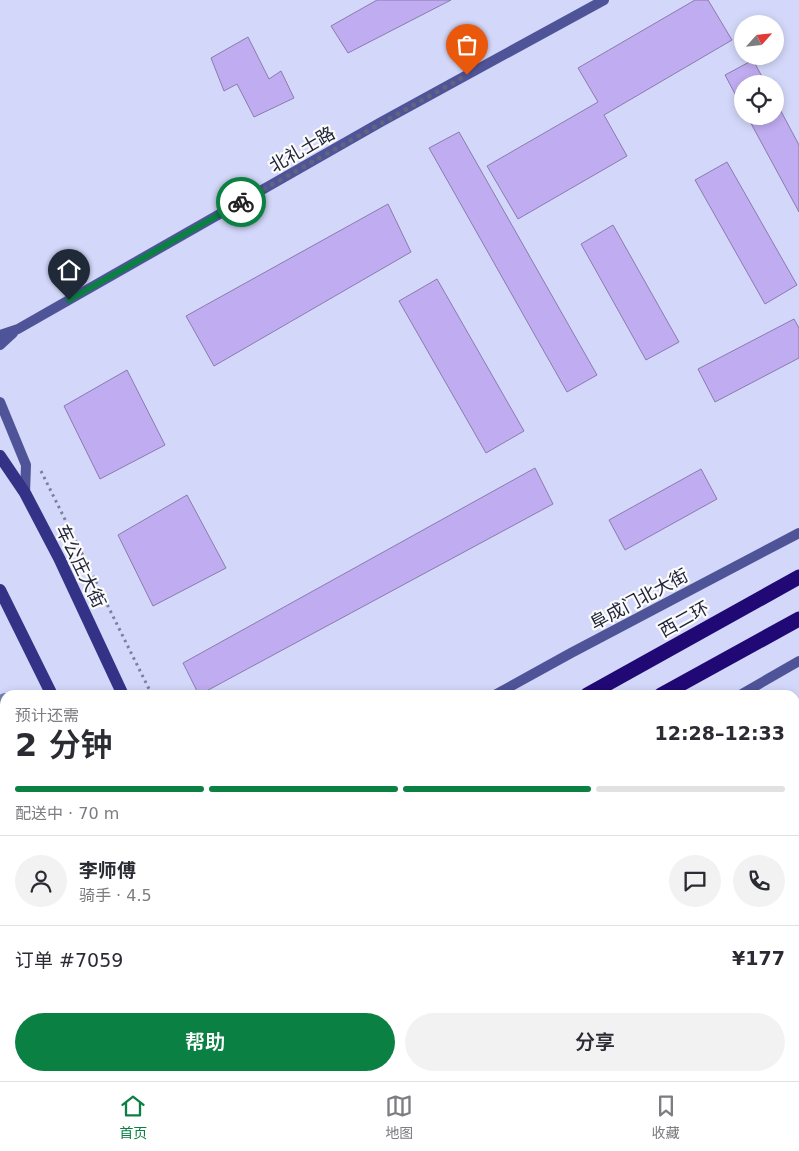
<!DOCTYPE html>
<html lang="zh">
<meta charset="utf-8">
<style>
body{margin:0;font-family:"DejaVu Sans","Noto Sans SC",sans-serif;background:#f2f2f3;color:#2b2b33;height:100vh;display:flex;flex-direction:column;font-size:19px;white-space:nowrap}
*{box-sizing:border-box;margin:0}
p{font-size:16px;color:#7c7c81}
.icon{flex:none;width:28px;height:28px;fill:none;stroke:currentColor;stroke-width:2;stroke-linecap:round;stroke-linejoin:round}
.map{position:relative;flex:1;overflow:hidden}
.details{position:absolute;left:0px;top:690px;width:800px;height:391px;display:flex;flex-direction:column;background:#fff;border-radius:15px 15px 0 0;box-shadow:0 2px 8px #0003}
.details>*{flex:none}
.needle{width:32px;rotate:63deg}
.fabs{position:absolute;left:734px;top:15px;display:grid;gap:10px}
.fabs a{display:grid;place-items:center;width:50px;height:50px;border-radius:50%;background:#fff;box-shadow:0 2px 8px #0003;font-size:25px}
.pin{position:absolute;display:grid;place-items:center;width:42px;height:42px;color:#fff;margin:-51px -21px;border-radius:50% 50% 50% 0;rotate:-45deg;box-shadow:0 0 5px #0007}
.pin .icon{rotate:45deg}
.courier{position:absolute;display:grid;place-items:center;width:50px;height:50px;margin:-25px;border:4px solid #0b8043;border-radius:50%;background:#fff;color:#222;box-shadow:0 1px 6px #0007}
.summary em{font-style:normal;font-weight:600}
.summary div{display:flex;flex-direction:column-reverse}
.summary{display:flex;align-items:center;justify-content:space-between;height:85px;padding:0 15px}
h1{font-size:32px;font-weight:600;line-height:38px}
.bar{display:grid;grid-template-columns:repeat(4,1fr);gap:8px 5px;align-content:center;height:60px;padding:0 15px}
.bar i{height:6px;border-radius:4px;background:#e1e1e2}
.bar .active{background:#0b8043}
.bar p{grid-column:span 4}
.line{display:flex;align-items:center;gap:12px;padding:0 15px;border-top:1px solid #e1e1e2}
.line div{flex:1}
.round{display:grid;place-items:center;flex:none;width:52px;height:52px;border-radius:26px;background:#f2f2f3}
.primary-button{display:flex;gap:10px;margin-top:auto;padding:10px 15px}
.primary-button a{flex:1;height:58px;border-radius:30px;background:#0b8043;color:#fff;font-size:20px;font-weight:600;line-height:58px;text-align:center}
.primary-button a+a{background:#f2f2f3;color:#2b2b33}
.tab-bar{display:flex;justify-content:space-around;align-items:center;height:70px;border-top:1px solid #e1e1e2;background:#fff;font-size:14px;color:#7c7c81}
.tab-bar a{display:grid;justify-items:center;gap:2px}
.tab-bar .active{color:#0b8043}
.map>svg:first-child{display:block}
</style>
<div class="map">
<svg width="799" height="1081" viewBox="0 0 799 1081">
<rect width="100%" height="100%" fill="#d3d8fa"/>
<g fill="#c0acf0" stroke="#8a7bae">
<path d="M377,0H451L348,53L331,26Z"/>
<path d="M695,0H708L732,40L604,115L627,156L518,219L487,166L598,102L578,68Z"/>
<path d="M248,37L269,79L281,71L294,98L254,117L237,84L224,91L211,58Z"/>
<path d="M753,60L766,84H742V107L725,75Z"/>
<path d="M775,100L799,145V212L747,116H775Z"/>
<path d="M459,132L597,375L567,392L429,148Z"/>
<path d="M727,162L797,285L765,304L695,180Z"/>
<path d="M388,204L411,252L214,366L186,316Z"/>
<path d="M613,225L679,342L646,360L581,244Z"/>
<path d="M437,279L524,431L486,453L399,301Z"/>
<path d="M794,319L799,328V358L715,402L698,369Z"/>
<path d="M127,370L165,445L100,479L64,406Z"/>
<path d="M535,468L553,504L199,695L183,663Z"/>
<path d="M701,469L717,499L625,550L609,520Z"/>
<path d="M187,495L226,568L153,606L118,535Z"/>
<path d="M799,728V774L795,766V730Z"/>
<path d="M795,1059L799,1067V1081H750L748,1076H795Z"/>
<path d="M363,1076H408L410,1081H366Z"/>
<path d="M632,1076H683L685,1081H635Z"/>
</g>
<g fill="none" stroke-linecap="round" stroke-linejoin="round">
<g stroke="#7c809b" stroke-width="3" stroke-dasharray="2.5 4" stroke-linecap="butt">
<path d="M41,471L152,695"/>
<path d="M795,703L799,701"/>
<path d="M795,988L799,992"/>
<path d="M205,1076L207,1081"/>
<path d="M146,1081L154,1076"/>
</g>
<g stroke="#7a81b0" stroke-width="10">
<path d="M0,700L5,698"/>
<path d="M613,1076L616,1081"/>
</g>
<g stroke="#4f5499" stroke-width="10">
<path d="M0,335L18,329L381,122L604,0"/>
<path d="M0,345L13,333"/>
<path d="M0,402L26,465L25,493"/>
<path d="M495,695L571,653L799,533"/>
<path d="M740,695L799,661"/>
<path d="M0,968L5,965"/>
<path d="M343,1076L345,1081"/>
<path d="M67,1081L76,1076"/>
</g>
<g stroke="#333286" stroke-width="12">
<path d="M0,456L25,493L59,558L123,695"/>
<path d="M0,590L52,695"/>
<path d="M243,1076L246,1081"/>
<path d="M299,1076L301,1081"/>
</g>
<g stroke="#200975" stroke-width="15">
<path d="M587,695L799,577"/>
<path d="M661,695L799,619"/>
<path d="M0,1012L5,1010"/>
<path d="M0,1058L5,1056"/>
</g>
</g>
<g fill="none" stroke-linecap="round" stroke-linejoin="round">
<path stroke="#61647e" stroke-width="5" stroke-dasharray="0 9" d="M241,202L467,75"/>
<path stroke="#0b8043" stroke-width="6" d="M69,300L241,202"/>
</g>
<g text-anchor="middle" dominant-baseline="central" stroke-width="4.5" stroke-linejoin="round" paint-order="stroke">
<g font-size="18" fill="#23263b" stroke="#fbfbfb">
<text transform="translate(302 149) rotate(-30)">北礼士路</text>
<text transform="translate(81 566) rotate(64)">车公庄大街</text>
<text transform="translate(639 599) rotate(-28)">阜成门北大街</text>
<text transform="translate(684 619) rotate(-29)">西二环</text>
</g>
</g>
</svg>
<div class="fabs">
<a><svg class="needle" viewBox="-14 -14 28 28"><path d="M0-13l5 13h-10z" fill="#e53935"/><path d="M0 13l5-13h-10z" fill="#7c7c81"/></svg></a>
<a><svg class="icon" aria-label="locate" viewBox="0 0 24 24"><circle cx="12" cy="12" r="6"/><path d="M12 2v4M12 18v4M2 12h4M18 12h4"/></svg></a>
</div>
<div class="pin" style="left:467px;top:75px;background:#ea580c"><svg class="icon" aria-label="bag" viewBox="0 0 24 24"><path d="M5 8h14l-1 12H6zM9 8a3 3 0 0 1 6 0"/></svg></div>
<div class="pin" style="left:69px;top:300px;background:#1f2937"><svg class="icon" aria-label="home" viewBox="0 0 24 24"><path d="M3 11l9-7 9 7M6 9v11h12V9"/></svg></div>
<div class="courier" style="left:241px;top:202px"><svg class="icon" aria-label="bike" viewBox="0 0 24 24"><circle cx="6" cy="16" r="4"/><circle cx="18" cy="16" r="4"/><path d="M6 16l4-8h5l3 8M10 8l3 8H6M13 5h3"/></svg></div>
<section class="details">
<div class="summary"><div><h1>2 分钟</h1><p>预计还需</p></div><em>12:28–12:33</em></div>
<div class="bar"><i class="active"></i><i class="active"></i><i class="active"></i><i></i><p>配送中 · 70 m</p></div>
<div class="line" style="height:90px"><a class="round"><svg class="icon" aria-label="person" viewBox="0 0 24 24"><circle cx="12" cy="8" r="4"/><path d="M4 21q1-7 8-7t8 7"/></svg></a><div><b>李师傅</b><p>骑手 · 4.5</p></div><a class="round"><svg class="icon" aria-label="chat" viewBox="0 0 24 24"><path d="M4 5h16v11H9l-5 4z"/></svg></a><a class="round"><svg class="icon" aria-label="phone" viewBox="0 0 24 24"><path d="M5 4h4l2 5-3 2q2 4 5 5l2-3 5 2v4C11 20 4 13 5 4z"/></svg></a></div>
<div class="line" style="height:65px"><div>订单 #7059</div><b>¥177</b></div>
<div class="primary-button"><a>帮助</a><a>分享</a></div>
</section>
</div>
<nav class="tab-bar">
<a class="active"><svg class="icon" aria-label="home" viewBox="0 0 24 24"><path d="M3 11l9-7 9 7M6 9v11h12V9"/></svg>首页</a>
<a><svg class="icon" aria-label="map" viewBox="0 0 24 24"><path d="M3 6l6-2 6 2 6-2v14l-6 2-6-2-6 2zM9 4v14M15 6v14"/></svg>地图</a>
<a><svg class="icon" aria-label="saved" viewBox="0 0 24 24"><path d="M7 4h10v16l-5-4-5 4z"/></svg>收藏</a>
</nav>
